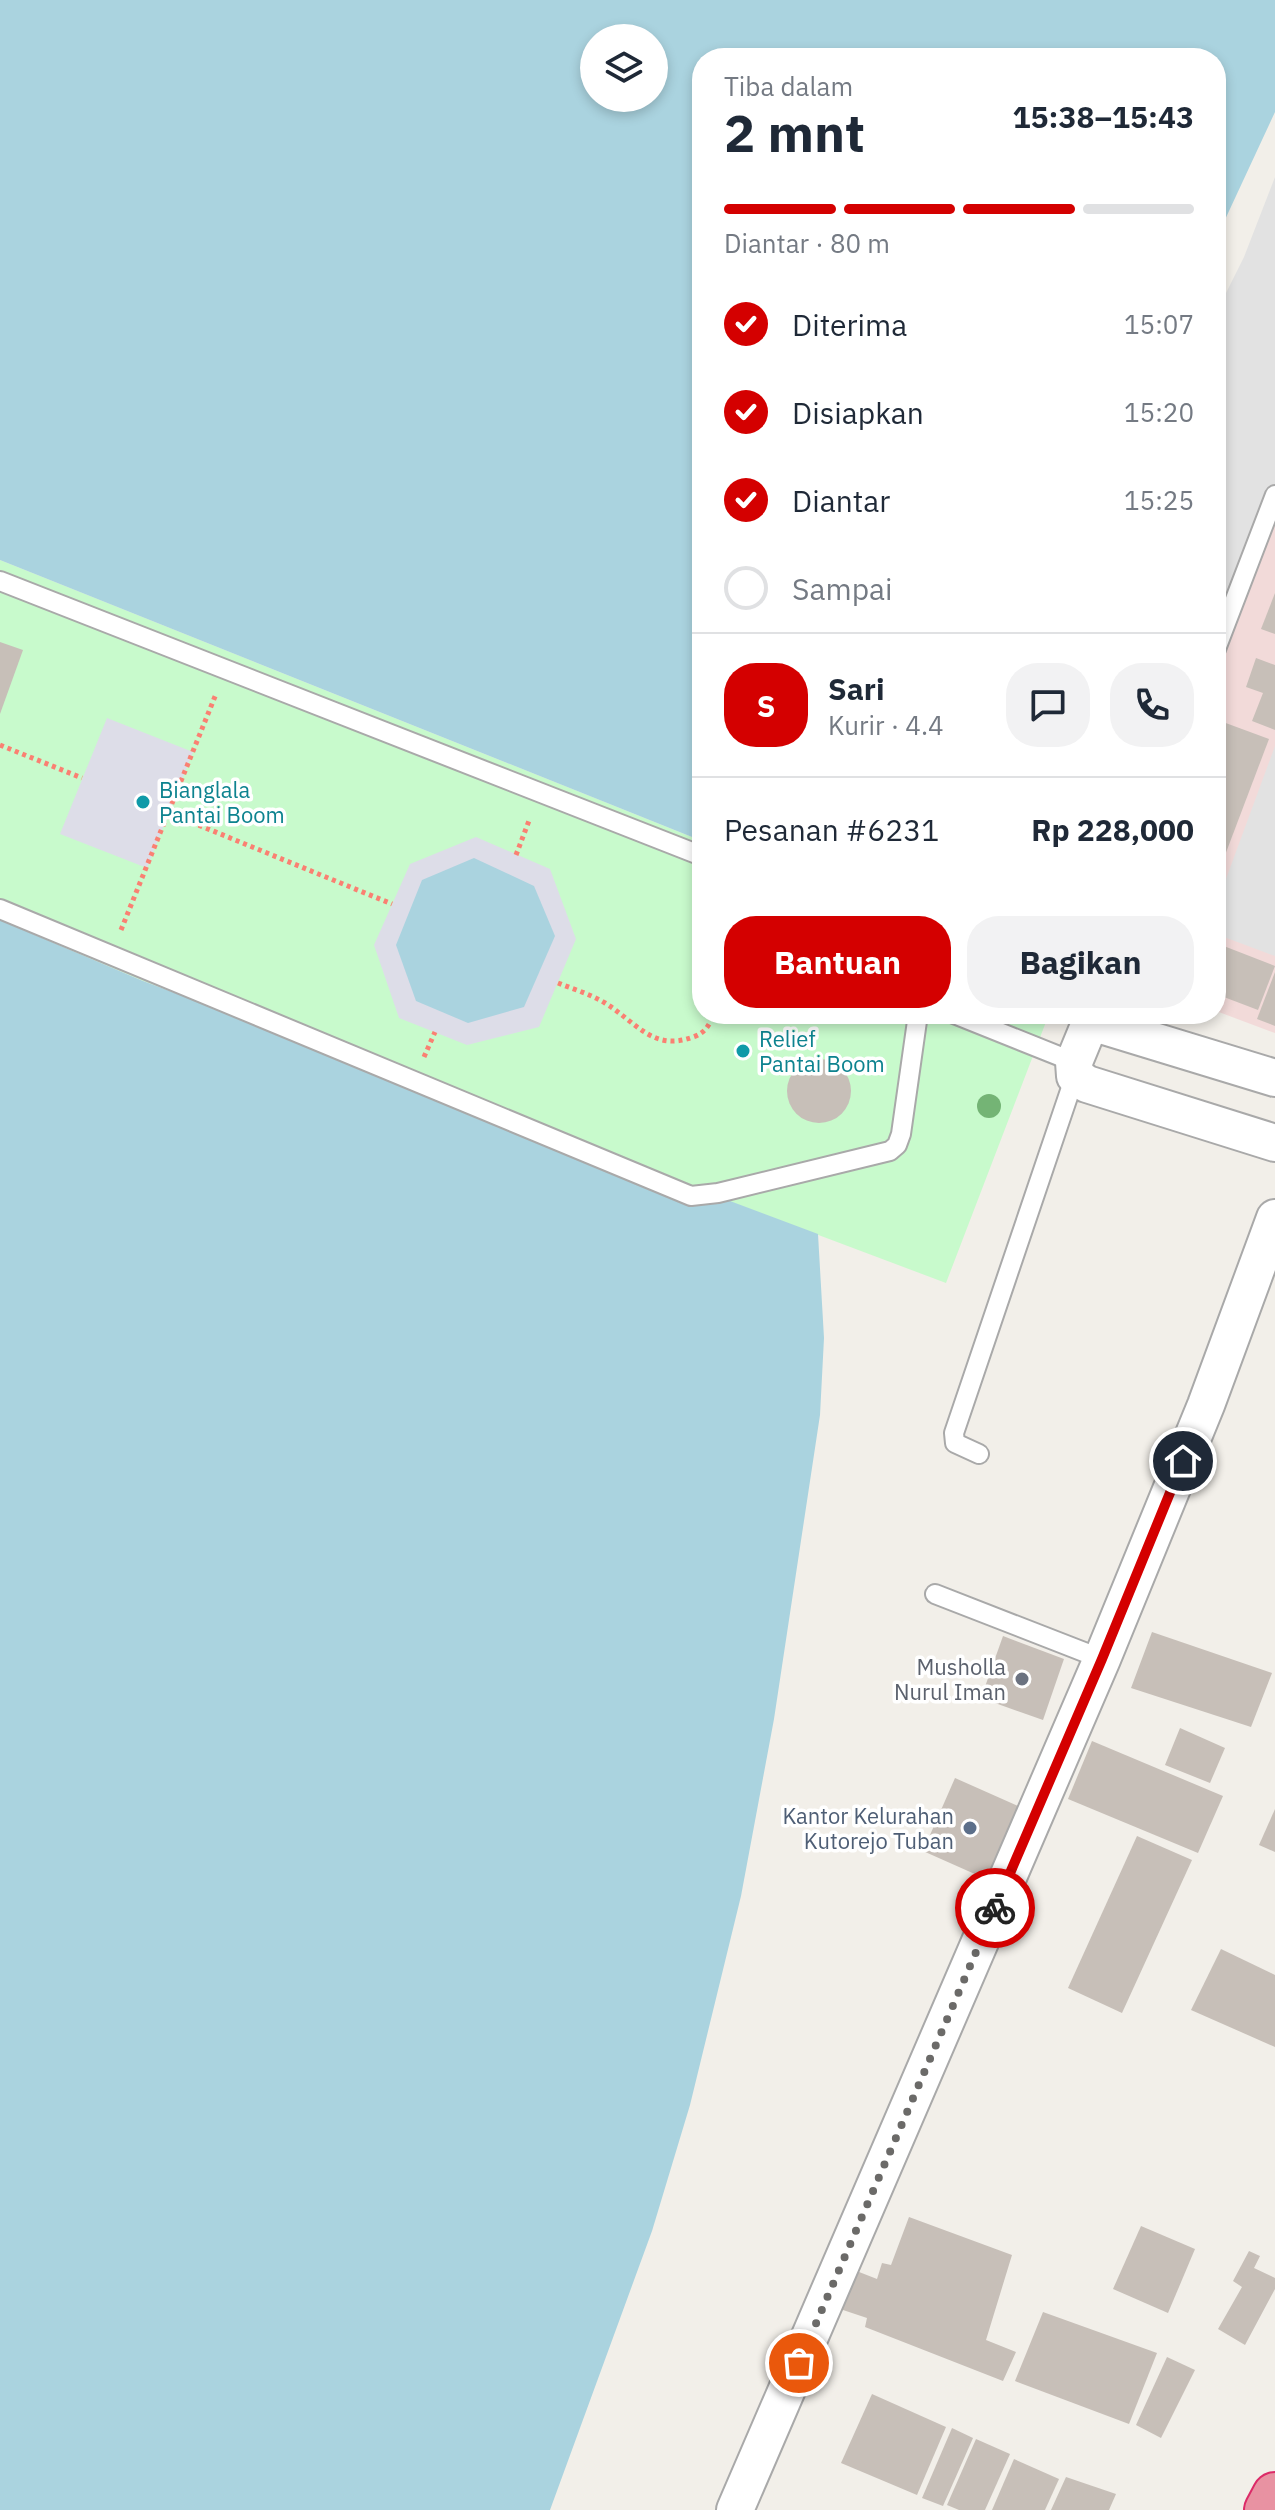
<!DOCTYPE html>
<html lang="id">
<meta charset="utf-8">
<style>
body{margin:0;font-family:"IBM Plex Sans",sans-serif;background:#f2f2f3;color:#1f2937;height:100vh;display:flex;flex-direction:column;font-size:30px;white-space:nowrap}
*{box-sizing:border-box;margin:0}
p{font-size:26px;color:#747a83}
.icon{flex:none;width:44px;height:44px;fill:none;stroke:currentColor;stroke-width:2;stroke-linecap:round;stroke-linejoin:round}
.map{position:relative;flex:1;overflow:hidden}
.side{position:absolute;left:692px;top:48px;width:534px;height:976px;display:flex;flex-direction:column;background:#fff;border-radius:32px;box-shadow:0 4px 12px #0003}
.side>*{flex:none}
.controls{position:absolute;left:580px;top:24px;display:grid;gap:16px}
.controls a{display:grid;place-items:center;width:88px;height:88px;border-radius:50%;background:#fff;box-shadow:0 4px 12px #0003;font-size:40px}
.pin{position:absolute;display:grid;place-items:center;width:68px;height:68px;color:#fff;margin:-34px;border:4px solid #fff;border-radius:50%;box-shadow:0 2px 8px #0007}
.courier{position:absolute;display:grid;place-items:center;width:80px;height:80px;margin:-40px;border:6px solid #d40000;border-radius:50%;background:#fff;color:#222;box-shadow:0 2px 10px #0007}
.overview em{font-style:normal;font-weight:800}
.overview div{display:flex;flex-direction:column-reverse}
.overview{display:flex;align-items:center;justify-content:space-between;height:136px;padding:0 32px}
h1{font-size:52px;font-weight:800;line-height:60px}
.bar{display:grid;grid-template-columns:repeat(4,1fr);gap:12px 8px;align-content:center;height:96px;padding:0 32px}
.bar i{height:10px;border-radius:6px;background:#e0e1e3}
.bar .on{background:#d40000}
.bar p{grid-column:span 4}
.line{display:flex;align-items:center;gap:20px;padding:0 32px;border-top:2px solid #e0e1e3}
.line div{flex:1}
.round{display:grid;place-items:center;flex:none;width:84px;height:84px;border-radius:32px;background:#f2f2f3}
ol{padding:0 32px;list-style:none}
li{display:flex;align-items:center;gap:24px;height:88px}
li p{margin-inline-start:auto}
li .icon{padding:8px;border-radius:50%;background:#d40000;color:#fff;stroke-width:4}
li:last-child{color:#747a83}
li i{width:44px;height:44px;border:4px solid #e0e1e3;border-radius:50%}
.action{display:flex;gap:16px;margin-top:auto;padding:16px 32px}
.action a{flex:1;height:92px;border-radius:32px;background:#d40000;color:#fff;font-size:32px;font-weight:800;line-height:92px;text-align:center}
.action a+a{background:#f2f2f3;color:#1f2937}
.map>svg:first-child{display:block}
</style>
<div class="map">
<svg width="1275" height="2510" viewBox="0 0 1275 2510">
<rect width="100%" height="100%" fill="#f2efe9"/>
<path fill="#f2dad9" d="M1275,508V1033L1216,1011V662Z"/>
<path fill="#c8facc" d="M0,560L702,841V1014H1049L946,1283L143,981L0,920Z"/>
<g fill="#e2e2e2">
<path d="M1275,177V508L1216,662V313L1244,257Z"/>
<path d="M1275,746V956L1216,934V906Z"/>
</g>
<g fill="#dddde8">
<path d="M107,718L193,752L147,868L60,834Z"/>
<path d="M476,837L550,869L576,939L539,1027L467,1045L399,1018L374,945L410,864Z"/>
</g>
<g fill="#aad3df" fill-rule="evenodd">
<path d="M0,0H1275V112L1216,239V58H702V841L0,560ZM594,38H654V98H594Z"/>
<path d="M474,858L534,886L555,936L524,1007L468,1023L416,1001L396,945L422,880Z"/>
<path d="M0,920L143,981L818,1234L824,1338L820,1415L774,1719L741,1896L690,2105L652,2231L550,2510H0Z"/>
</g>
<g fill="#c7bfb8">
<path d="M1275,593V634L1261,629Z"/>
<path d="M0,642L23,650L0,714Z"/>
<path d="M1256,658L1275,665V730L1252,721L1263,693L1246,687Z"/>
<path d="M1223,722L1269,739L1216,879V740Z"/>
<path d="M1216,943L1275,966L1258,1010L1216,994Z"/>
<path d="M1275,972V1026L1257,1019Z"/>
<circle cx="819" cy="1091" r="32"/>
<path d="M1152,1632L1272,1673L1251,1727L1131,1688Z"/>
<path d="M1003,1636L1064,1659L1043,1720L981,1698Z"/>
<path d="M1180,1728L1225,1748L1210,1783L1165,1765Z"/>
<path d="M1092,1741L1223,1796L1198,1853L1068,1799Z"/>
<path d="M955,1778L1018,1806L986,1879L923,1851Z"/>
<path d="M1275,1809V1852L1259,1845Z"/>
<path d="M1137,1836L1192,1860L1122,2013L1068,1988Z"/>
<path d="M1221,1949L1275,1975V2047L1191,2010Z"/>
<path d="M909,2217L1012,2255L986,2340L1016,2352L1003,2381L865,2327L867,2318L840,2309L854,2270L877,2279L882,2263L891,2265Z"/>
<path d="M1141,2226L1195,2249L1168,2313L1113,2289Z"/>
<path d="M1249,2251L1260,2256L1254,2268L1275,2278V2289L1245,2345L1218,2329L1242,2287L1233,2281Z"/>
<path d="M1043,2312L1157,2353L1129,2424L1015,2381Z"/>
<path d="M1167,2357L1195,2370L1161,2438L1136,2425Z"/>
<path d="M872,2394L946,2427L917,2495L841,2463Z"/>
<path d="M952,2428L973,2438L943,2506L922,2498Z"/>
<path d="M976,2439L1010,2454L985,2510H959L947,2505Z"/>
<path d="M1014,2459L1059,2479L1045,2510H992Z"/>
<path d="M1066,2477L1116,2494L1109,2510H1051Z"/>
</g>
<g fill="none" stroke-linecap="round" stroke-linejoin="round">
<defs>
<g id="lane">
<path d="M0,581L702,856"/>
<path d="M1216,649L1275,495"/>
<path d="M0,909L691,1196L718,1193L890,1151L897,1145L901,1134L918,1014"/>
<path d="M954,1014L1074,1062"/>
<path d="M979,1454L955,1443L954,1433L1075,1076"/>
<path d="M935,1594L1102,1659"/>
</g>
<g id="street">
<path d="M1275,1078L1098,1024L1088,1028L1074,1062L1075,1076L1087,1084L1275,1143"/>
<path d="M735,2510L1102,1659L1206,1405L1275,1218"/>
</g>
<path id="highway" d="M1267,2510L1275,2495"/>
</defs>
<use href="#lane" stroke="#a9a9a9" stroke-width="22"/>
<use href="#street" stroke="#a9a9a9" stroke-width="40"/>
<use href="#highway" stroke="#dc2a67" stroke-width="48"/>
<g stroke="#fa8072" stroke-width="5" stroke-dasharray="4 4" stroke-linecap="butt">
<path d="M0,745L82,778"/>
<path d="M169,813L392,904"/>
<path d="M516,855L530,818"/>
<path d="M698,883L697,914L702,942"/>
<path d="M121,930L216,694"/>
<path d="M558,983C573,989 590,994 605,1003C636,1022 653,1052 693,1037C705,1033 710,1025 713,1014"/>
<path d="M424,1057L435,1032"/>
</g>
<use href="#lane" stroke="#fff" stroke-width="18"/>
<use href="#street" stroke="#fff" stroke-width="36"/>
<use href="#highway" stroke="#e892a2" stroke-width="44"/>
</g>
<circle fill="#74b475" cx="989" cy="1106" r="12"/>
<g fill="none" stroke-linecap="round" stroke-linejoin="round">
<path stroke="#6b6a68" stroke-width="8" stroke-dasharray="0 14.4" d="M799,2363L995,1908"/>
<path stroke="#d40000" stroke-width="10" d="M995,1908L1102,1659L1183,1461"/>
</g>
<g fill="#0f9aa8" stroke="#fff" stroke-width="3">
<circle cx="143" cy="802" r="8"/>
<circle cx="743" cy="1051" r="8"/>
</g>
<circle fill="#6b7280" stroke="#fff" stroke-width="3" cx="1022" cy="1679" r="8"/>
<circle fill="#5c6f8a" stroke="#fff" stroke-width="3" cx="970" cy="1828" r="8"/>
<g text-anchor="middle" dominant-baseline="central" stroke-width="7" stroke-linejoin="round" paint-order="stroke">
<g font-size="22" fill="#0d838f" stroke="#fff" text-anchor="start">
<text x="159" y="789">Bianglala<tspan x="159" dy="25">Pantai Boom</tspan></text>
<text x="759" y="1038">Relief<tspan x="759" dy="25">Pantai Boom</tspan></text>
</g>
<g font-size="22" fill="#5b616d" stroke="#fff" text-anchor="end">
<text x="1006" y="1666">Musholla<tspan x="1006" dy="25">Nurul Iman</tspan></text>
</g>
<g font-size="22" fill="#4e5e75" stroke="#fff" text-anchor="end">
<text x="954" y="1815">Kantor Kelurahan<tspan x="954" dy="25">Kutorejo Tuban</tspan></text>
</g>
</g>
</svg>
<div class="controls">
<a><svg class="icon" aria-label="layers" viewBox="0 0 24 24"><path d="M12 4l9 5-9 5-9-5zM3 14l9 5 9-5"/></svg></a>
</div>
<div class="pin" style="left:799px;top:2363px;background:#ea580c"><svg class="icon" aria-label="bag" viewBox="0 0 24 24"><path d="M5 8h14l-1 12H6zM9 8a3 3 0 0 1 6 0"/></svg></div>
<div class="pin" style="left:1183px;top:1461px;background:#1f2937"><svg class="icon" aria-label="home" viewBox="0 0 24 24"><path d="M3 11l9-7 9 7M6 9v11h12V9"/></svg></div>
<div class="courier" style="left:995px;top:1908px"><svg class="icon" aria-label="bike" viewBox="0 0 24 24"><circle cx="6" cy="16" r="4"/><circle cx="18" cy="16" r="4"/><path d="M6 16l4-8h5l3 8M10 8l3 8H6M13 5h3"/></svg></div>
<section class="side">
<div class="overview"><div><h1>2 mnt</h1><p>Tiba dalam</p></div><em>15:38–15:43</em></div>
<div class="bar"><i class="on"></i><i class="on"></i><i class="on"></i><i></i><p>Diantar · 80 m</p></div>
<ol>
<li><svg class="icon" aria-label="check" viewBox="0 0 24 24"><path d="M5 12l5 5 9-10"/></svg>Diterima<p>15:07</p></li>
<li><svg class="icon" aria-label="check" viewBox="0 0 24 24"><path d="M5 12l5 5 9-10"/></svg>Disiapkan<p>15:20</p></li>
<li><svg class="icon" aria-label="check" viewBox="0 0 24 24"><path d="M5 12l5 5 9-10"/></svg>Diantar<p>15:25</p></li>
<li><i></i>Sampai</li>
</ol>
<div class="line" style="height:144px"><b class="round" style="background:#d40000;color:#fff">S</b><div><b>Sari</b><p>Kurir · 4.4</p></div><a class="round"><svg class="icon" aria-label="chat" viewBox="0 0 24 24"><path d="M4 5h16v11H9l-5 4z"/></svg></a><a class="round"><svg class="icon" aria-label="phone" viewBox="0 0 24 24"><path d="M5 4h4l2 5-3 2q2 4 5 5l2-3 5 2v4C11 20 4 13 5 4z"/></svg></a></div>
<div class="line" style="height:104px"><div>Pesanan #6231</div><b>Rp 228,000</b></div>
<div class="action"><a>Bantuan</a><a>Bagikan</a></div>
</section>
</div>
